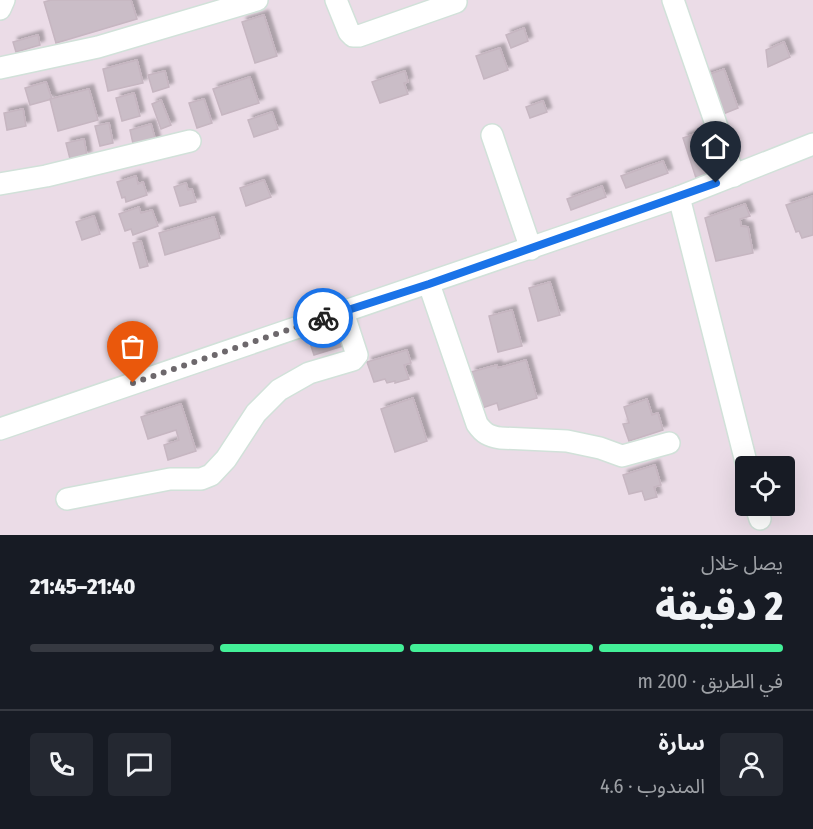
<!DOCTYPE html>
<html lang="ar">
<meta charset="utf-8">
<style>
body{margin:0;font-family:"Fira Sans Condensed","Noto Sans Arabic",sans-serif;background:#242831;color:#f1f3f6;direction:rtl;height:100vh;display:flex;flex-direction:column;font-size:22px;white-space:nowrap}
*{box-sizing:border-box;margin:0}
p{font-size:20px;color:#9ea1a6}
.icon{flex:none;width:33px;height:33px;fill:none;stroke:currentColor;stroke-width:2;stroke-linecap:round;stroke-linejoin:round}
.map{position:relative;height:535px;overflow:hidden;direction:ltr}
.sheet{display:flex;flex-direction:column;background:#171b24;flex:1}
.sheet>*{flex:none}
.tools{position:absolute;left:735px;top:456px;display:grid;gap:12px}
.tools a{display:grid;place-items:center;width:60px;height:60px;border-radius:6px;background:#171b24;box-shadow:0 6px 24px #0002;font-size:30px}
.pin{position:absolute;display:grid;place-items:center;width:51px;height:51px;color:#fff;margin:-62px -26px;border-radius:50% 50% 50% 0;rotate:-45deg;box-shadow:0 0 6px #0007}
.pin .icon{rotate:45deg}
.courier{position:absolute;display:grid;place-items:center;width:60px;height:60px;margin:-30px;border:4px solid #1a73e8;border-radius:50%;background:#fff;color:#222;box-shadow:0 2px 8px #0007}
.headline em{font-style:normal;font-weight:800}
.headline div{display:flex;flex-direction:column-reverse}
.headline{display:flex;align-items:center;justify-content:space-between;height:102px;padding:0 30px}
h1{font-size:39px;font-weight:800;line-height:45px}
.bar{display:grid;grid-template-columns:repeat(4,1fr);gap:9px 6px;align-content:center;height:72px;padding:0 30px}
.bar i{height:8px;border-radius:4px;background:#363941}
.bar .selected{background:#43f098}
.bar p{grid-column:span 4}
.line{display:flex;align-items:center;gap:15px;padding:0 30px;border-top:2px solid #363941}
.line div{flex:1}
.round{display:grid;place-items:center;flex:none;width:63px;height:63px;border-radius:6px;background:#242831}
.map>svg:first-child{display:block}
</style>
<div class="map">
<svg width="813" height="535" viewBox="0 0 813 535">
<defs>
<filter id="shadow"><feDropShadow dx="4.5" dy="-4.5" stdDeviation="1.5" flood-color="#0004"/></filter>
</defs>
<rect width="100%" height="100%" fill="#ebdce7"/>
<g fill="#cabdc7" stroke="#c6b6c1" stroke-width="1.5" filter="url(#shadow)">
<path d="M51,0H131L137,19L56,43L44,2Z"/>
<path d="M264,15L277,56L255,63L242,22Z"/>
<path d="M524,28L528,41L511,48L506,35Z"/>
<path d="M38,35L40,45L16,52L13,42Z"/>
<path d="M784,42L790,57L768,67L766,50Z"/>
<path d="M500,48L508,70L484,79L476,56Z"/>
<path d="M137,60L143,83L108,91L103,69Z"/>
<path d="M724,69L738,108L718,116L705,76Z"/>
<path d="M165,71L169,87L153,92L148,75Z"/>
<path d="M405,71L408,82L404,83L408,94L380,103L372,82Z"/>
<path d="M250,77L259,103L222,115L213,89Z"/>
<path d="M46,82L52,99L30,105L25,88Z"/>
<path d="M89,89L98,120L58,131L50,99Z"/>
<path d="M134,93L140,116L122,121L116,98Z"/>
<path d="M204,99L212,123L197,128L189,103Z"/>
<path d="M161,100L171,125L161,129L152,104Z"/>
<path d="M543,101L547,112L530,118L526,107Z"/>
<path d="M23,109L26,126L7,130L4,113Z"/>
<path d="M272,112L278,129L254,137L248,120Z"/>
<path d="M109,123L113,143L100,146L95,126Z"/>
<path d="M151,124L156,142L134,148L130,130Z"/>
<path d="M706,130L720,173L697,181L683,138Z"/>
<path d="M84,139L87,156L70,159L66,143Z"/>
<path d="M663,161L668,173L626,188L621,176Z"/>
<path d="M136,176L138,184L143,182L147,195L126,202L125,197L122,198L117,182Z"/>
<path d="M264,180L271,197L246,206L240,188Z"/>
<path d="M186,183L188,190L192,189L196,202L180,206L174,187Z"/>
<path d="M602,186L606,197L571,210L567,199Z"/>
<path d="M813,196V235L802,238L799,231L796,232L786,205Z"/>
<path d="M745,204L750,216L740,219L741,226L748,227L753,253L716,261L705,218Z"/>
<path d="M139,207L141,213L152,210L158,226L133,235L131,229L125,231L119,214Z"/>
<path d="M94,216L100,234L82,240L76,222Z"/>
<path d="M214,217L220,238L165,255L159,233Z"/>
<path d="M141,241L148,266L140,268L133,243Z"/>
<path d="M550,282L560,315L538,321L529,288Z"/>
<path d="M512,310L522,346L498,352L489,316Z"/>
<path d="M340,334L343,346L314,355L310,343Z"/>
<path d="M407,350L411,363L404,365L409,379L395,383V381L387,383L385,379L374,382L367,362Z"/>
<path d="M526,360L537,398L499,410L497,403L482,408L471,372L497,365L498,368Z"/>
<path d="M413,398L427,441L395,452L381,409Z"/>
<path d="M647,399L652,415L658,413L663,430L629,441L623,424L629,423L624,407Z"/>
<path d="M181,404L196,451L168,460L164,445L179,440L176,430L148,439L141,417Z"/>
<path d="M655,465L661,485L654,487L657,497L645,500L642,491L629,494L623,475Z"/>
</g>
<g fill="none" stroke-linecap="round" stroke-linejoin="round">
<defs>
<g id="minor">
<path d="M336,0L349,32L353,36H359L456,2"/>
<path d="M673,0L734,176"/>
<path d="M0,9L4,0"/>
<path d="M0,68L98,47L257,0"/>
<path d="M492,135L531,249"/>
<path d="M0,184L46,176L190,141"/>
<path d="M679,197L747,466"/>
<path d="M429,284L477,424C484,434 489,436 500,438L567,441L600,448L622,456L669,443"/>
<path d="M0,429L679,197L813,144"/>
<path d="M67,499L170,479H201L211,475L226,459L256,413L279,390L309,373L353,360L357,355L343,312"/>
<path d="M756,506L760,519"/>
</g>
</defs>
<use href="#minor" stroke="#d1e1d9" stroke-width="24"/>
<use href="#minor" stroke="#fff" stroke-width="21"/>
</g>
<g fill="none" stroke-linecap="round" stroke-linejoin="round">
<path stroke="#6d686c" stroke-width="6" stroke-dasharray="0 10.8" d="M133,383L323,318"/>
<path stroke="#1a73e8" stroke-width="8" d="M323,318L429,284L716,183"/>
</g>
</svg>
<div class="tools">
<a><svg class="icon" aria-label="locate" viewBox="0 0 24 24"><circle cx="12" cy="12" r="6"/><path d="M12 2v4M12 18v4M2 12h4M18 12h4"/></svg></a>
</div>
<div class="pin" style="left:133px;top:383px;background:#ea580c"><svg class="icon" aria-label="bag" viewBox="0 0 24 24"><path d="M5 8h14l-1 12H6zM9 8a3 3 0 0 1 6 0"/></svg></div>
<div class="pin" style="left:716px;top:183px;background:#1f2937"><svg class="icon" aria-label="home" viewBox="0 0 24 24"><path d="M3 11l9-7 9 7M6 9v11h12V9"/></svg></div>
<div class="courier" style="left:323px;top:318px"><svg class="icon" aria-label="bike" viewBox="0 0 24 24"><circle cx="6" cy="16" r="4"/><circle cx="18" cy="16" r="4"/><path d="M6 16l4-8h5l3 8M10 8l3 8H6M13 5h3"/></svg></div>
</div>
<section class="sheet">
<div class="headline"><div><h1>2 دقيقة</h1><p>يصل خلال</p></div><em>21:40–21:45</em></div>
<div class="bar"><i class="selected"></i><i class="selected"></i><i class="selected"></i><i></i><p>في الطريق · 200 m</p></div>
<div class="line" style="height:108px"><a class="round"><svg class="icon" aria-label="person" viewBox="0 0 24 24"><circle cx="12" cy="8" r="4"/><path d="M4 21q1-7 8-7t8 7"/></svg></a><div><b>سارة</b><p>المندوب · 4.6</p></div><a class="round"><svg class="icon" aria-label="chat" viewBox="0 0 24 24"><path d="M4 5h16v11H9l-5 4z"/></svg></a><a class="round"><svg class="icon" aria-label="phone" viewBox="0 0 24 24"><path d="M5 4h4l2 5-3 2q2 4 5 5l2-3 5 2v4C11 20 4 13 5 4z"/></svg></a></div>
</section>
